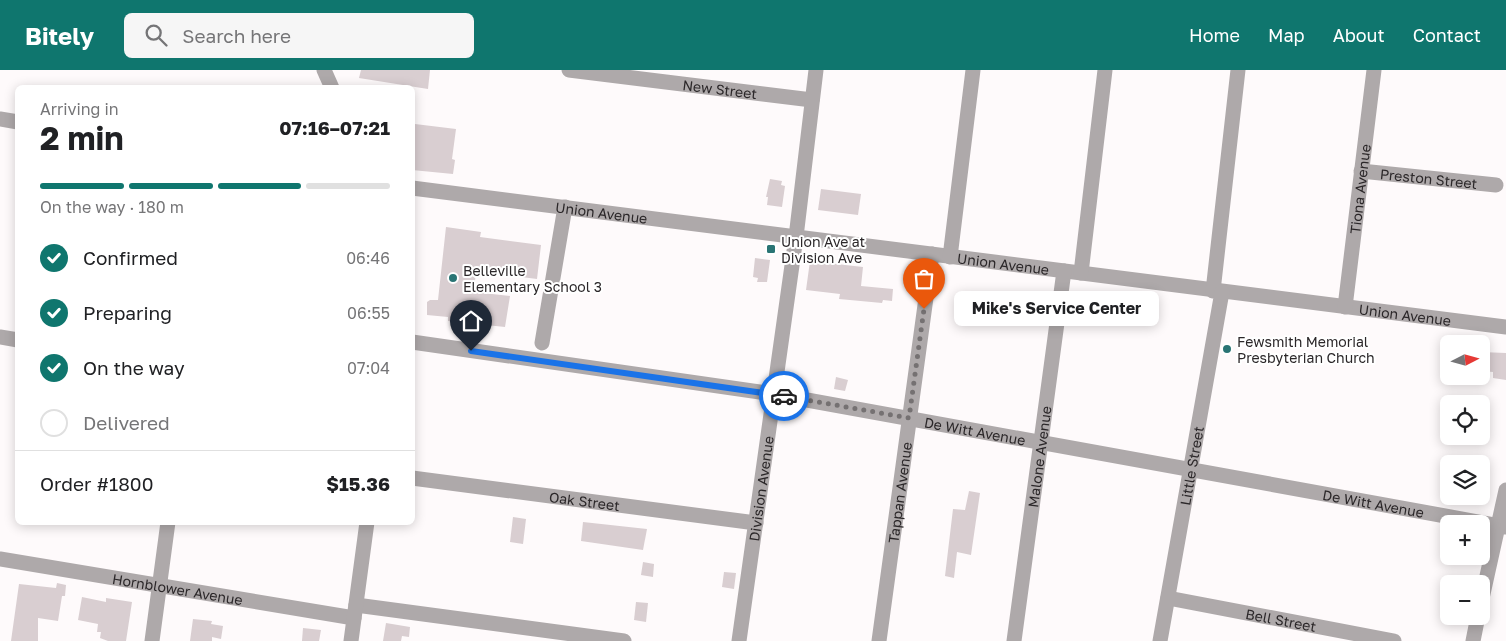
<!DOCTYPE html>
<meta charset="utf-8">
<style>
body{margin:0;font-family:"Golos Text",sans-serif;background:#f6f6f6;color:#202124;height:100vh;display:flex;flex-direction:column;font-size:19px;white-space:nowrap}
*{box-sizing:border-box;margin:0}
p{font-size:16px;color:#757577}
.icon{flex:none;width:28px;height:28px;fill:none;stroke:currentColor;stroke-width:2;stroke-linecap:round;stroke-linejoin:round}
.map{position:relative;flex:1;overflow:hidden}
.side{position:absolute;left:15px;top:15px;width:400px;height:440px;display:flex;flex-direction:column;background:#fff;border-radius:8px;box-shadow:0 2px 12px #0003}
.side>*{flex:none}
.needle{width:32px;rotate:84deg}
.buttons{position:absolute;left:1440px;top:265px;display:grid;gap:10px}
.buttons a{display:grid;place-items:center;width:50px;height:50px;border-radius:8px;background:#fff;box-shadow:0 2px 12px #0003;font-size:25px}
.pin{position:absolute;display:grid;place-items:center;width:42px;height:42px;color:#fff;margin:-51px -21px;border-radius:50% 50% 50% 0;rotate:-45deg;box-shadow:0 0 5px #0007}
.pin .icon{rotate:45deg}
.courier{position:absolute;display:grid;place-items:center;width:50px;height:50px;margin:-25px;border:4px solid #1a73e8;border-radius:50%;background:#fff;color:#222;box-shadow:0 1px 6px #0007}
.bubble{position:absolute;height:35px;border-radius:8px;background:#fff;box-shadow:0 2px 12px #0003;font-size:16px;font-weight:700;line-height:35px;text-align:center}
.headline em{font-style:normal;font-weight:700}
.headline div{display:flex;flex-direction:column-reverse}
.headline{display:flex;align-items:center;justify-content:space-between;height:85px;padding:0 25px}
h1{font-size:32px;font-weight:700;line-height:38px}
.bar{display:grid;grid-template-columns:repeat(4,1fr);gap:8px 5px;align-content:center;height:60px;padding:0 25px}
.bar i{height:6px;border-radius:4px;background:#e0e0e0}
.bar .active{background:#0f766e}
.bar p{grid-column:span 4}
.line{display:flex;align-items:center;gap:12px;padding:0 25px;border-top:1px solid #e0e0e0}
.line div{flex:1}
ol{padding:0 25px;list-style:none}
li{display:flex;align-items:center;gap:15px;height:55px}
li p{margin-inline-start:auto}
li .icon{padding:5px;border-radius:50%;background:#0f766e;color:#fff;stroke-width:4}
li:last-child{color:#757577}
li i{width:28px;height:28px;border:2px solid #e0e0e0;border-radius:50%}
header{display:flex;align-items:center;gap:30px;box-sizing:border-box;height:70px;padding:0 25px;background:#0f766e;color:#fff}
header strong{font-size:24px}
nav{display:flex;gap:28px;margin-inline-start:auto;font-size:18px}
.search{width:350px;height:45px;background:#f6f6f6;display:flex;align-items:center;gap:12px;box-sizing:border-box;padding:0 18px;border-radius:8px;color:#757577;font-size:19px}
.map>svg:first-child{display:block}
</style>
<header>
<strong>Bitely</strong>
<div class="search"><svg class="icon" aria-label="search" viewBox="0 0 24 24"><circle cx="10" cy="10" r="6"/><path d="M15 15l6 6"/></svg>Search here</div>
<nav><a>Home</a><a>Map</a><a>About</a><a>Contact</a></nav>
</header>
<div class="map">
<svg width="1506" height="571" viewBox="0 0 1506 571">
<rect width="100%" height="100%" fill="#fefafb"/>
<g fill="#d9ced1">
<path d="M361,0H430L428,19L359,8Z"/>
<path d="M415,54L456,59L452,89L455,90L453,104L412,100Z"/>
<path d="M770,109L782,111L781,115L785,116L782,137L767,135L768,127H766Z"/>
<path d="M821,119L861,124L858,145L818,140Z"/>
<path d="M446,157L481,162L480,167L541,175L537,209L476,201L474,222L510,226L505,257L448,251V247L427,245V232L430,230H438Z"/>
<path d="M755,188L770,190L767,212H757L758,208L753,207Z"/>
<path d="M810,191L863,197L861,216L893,219L892,231L883,230L882,233L839,229L840,224L806,220Z"/>
<path d="M1481,282L1506,283V310L1493,308V302L1481,301Z"/>
<path d="M836,307L848,310L845,321L834,319Z"/>
<path d="M969,421L980,423L971,485L957,482L954,508L945,506L953,439L965,440Z"/>
<path d="M513,447L526,449L523,474L510,472Z"/>
<path d="M583,452L647,459L643,480L581,471Z"/>
<path d="M643,492L654,494L653,507L641,505Z"/>
<path d="M724,502L736,503L734,519L722,517Z"/>
<path d="M57,513L66,515L65,526H62L58,551L38,548V571H11L19,514L56,518Z"/>
<path d="M82,527L106,532V528L132,532L126,571H108L100,568L101,562H97L98,554L78,550Z"/>
<path d="M636,532L648,533L646,552L634,550Z"/>
<path d="M193,549L212,551L211,554L223,556L221,569L212,567V571H190Z"/>
<path d="M386,553L410,557L409,567L402,566L401,571H383Z"/>
<path d="M303,558L321,560L319,571H302Z"/>
</g>
<g fill="none" stroke-linecap="round" stroke-linejoin="round">
<g stroke="#aea9aa" stroke-width="15">
<path d="M324,0L332,18"/>
<path id="s1" d="M569,0L812,30"/>
<path d="M0,49L18,52"/>
<path id="s2" d="M1361,101L1496,115"/>
<path id="s3" d="M412,118L1506,257"/>
<path d="M950,187L973,0"/>
<path d="M1081,203L1105,0"/>
<path d="M1213,221L1238,0"/>
<path id="s4" d="M1345,237L1374,0"/>
<path d="M0,267L18,270"/>
<path id="s5" d="M412,272L774,324L1506,457"/>
<path d="M542,273L565,137"/>
<path id="s6" d="M412,408L756,453"/>
<path id="s7" d="M0,489L354,548"/>
<path id="s8" d="M1168,528L1394,571"/>
<path d="M1481,533L1506,420"/>
<path d="M356,535L624,571"/>
<path d="M152,571L168,452"/>
<path d="M351,571L367,452"/>
<path id="s9" d="M739,571L796,167L816,0"/>
<path id="s10" d="M879,571L932,184"/>
<path id="s11" d="M1014,571L1064,201"/>
<path id="s12" d="M1160,571L1222,222"/>
<path d="M1473,571L1478,546"/>
</g>
</g>
<g fill="none" stroke-linecap="round" stroke-linejoin="round">
<path stroke="#757172" stroke-width="5" stroke-dasharray="0 9" d="M784,326L909,348L924,239"/>
<path stroke="#1a73e8" stroke-width="6" d="M471,281L784,326"/>
</g>
<g fill="#297474" stroke="#fff" stroke-width="2">
<rect x="766" y="174" width="10" height="10" rx="2.5"/>
<circle cx="453" cy="208" r="5"/>
<circle cx="1227" cy="279" r="5"/>
</g>
<g text-anchor="middle" dominant-baseline="central" stroke-width="4" stroke-linejoin="round" paint-order="stroke">
<g font-size="14" fill="#2b2729" stroke="#fff">
<text stroke="none"><textPath href="#s1" startOffset="152">New Street</textPath></text>
<text stroke="none"><textPath href="#s2" startOffset="68">Preston Street</textPath></text>
<text stroke="none"><textPath href="#s4" startOffset="119">Tiona Avenue</textPath></text>
<text stroke="none"><textPath href="#s3" startOffset="191">Union Avenue</textPath></text>
<text stroke="none"><textPath href="#s3" startOffset="596">Union Avenue</textPath></text>
<text stroke="none"><textPath href="#s3" startOffset="1001">Union Avenue</textPath></text>
<text stroke="none"><textPath href="#s5" startOffset="570">De Witt Avenue</textPath></text>
<text stroke="none"><textPath href="#s11" startOffset="186">Malone Avenue</textPath></text>
<text stroke="none"><textPath href="#s12" startOffset="178">Little Street</textPath></text>
<text stroke="none"><textPath href="#s9" startOffset="154">Division Avenue</textPath></text>
<text stroke="none"><textPath href="#s10" startOffset="150">Tappan Avenue</textPath></text>
<text stroke="none"><textPath href="#s6" startOffset="174">Oak Street</textPath></text>
<text stroke="none"><textPath href="#s5" startOffset="975">De Witt Avenue</textPath></text>
<text stroke="none"><textPath href="#s7" startOffset="180">Hornblower Avenue</textPath></text>
<text stroke="none"><textPath href="#s8" startOffset="115">Bell Street</textPath></text>
</g>
<g font-size="14" fill="#2b2729" stroke="#fff" text-anchor="start">
<text x="781" y="171">Union Ave at<tspan x="781" dy="16">Division Ave</tspan></text>
<text x="463" y="200">Belleville<tspan x="463" dy="16">Elementary School 3</tspan></text>
<text x="1237" y="271">Fewsmith Memorial<tspan x="1237" dy="16">Presbyterian Church</tspan></text>
</g>
</g>
</svg>
<div class="buttons">
<a><svg class="needle" viewBox="-14 -14 28 28"><path d="M0-13l5 13h-10z" fill="#e53935"/><path d="M0 13l5-13h-10z" fill="#757577"/></svg></a>
<a><svg class="icon" aria-label="locate" viewBox="0 0 24 24"><circle cx="12" cy="12" r="6"/><path d="M12 2v4M12 18v4M2 12h4M18 12h4"/></svg></a>
<a><svg class="icon" aria-label="layers" viewBox="0 0 24 24"><path d="M12 4l9 5-9 5-9-5zM3 14l9 5 9-5"/></svg></a>
<a>+</a>
<a>−</a>
</div>
<div class="pin" style="left:924px;top:239px;background:#ea580c"><svg class="icon" aria-label="bag" viewBox="0 0 24 24"><path d="M5 8h14l-1 12H6zM9 8a3 3 0 0 1 6 0"/></svg></div>
<div class="pin" style="left:471px;top:281px;background:#1f2937"><svg class="icon" aria-label="home" viewBox="0 0 24 24"><path d="M3 11l9-7 9 7M6 9v11h12V9"/></svg></div>
<div class="courier" style="left:784px;top:326px"><svg class="icon" aria-label="car" viewBox="0 0 24 24"><path d="M5 17H2v-5l4-1 3-4h7l3 4 3 1v5h-3M9 17h6M6 11h13"/><circle cx="7" cy="17" r="2"/><circle cx="17" cy="17" r="2"/></svg></div>
<div class="bubble" style="left:954px;top:221px;width:205px">Mike's Service Center</div>
<section class="side">
<div class="headline"><div><h1>2 min</h1><p>Arriving in</p></div><em>07:16–07:21</em></div>
<div class="bar"><i class="active"></i><i class="active"></i><i class="active"></i><i></i><p>On the way · 180 m</p></div>
<ol>
<li><svg class="icon" aria-label="check" viewBox="0 0 24 24"><path d="M5 12l5 5 9-10"/></svg>Confirmed<p>06:46</p></li>
<li><svg class="icon" aria-label="check" viewBox="0 0 24 24"><path d="M5 12l5 5 9-10"/></svg>Preparing<p>06:55</p></li>
<li><svg class="icon" aria-label="check" viewBox="0 0 24 24"><path d="M5 12l5 5 9-10"/></svg>On the way<p>07:04</p></li>
<li><i></i>Delivered</li>
</ol>
<div class="line" style="height:65px"><div>Order #1800</div><b>$15.36</b></div>
</section>
</div>
